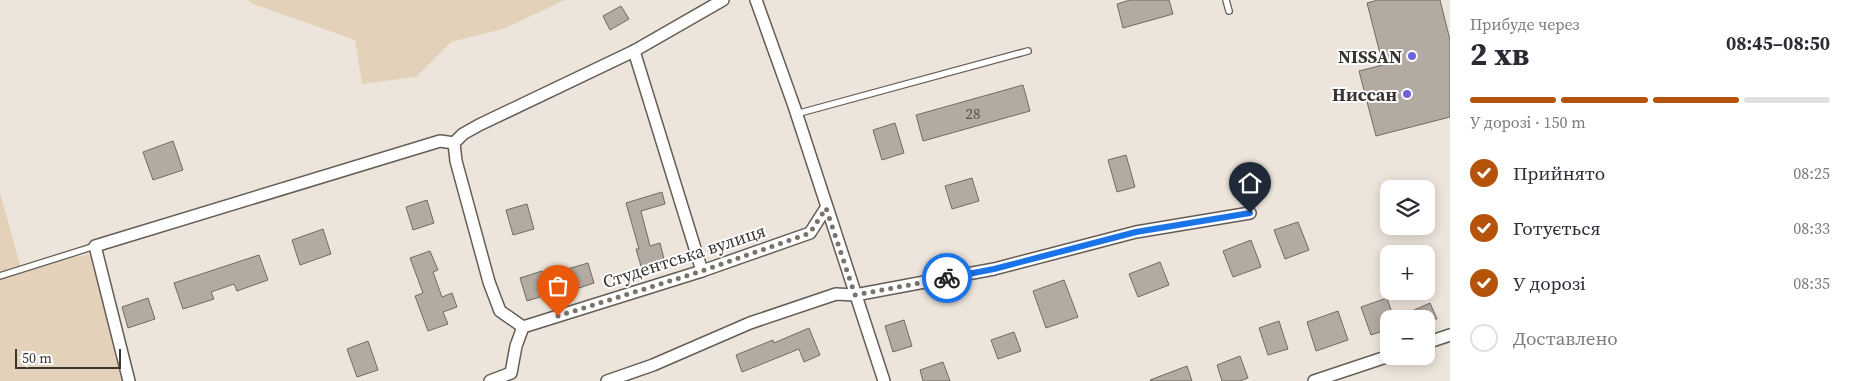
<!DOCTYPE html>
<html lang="uk">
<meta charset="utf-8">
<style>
body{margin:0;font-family:"Source Serif 4",serif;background:#f2f2f3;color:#2b2b33;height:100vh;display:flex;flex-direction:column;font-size:19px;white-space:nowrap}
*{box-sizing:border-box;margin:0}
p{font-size:16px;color:#7c7c81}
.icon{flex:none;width:28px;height:28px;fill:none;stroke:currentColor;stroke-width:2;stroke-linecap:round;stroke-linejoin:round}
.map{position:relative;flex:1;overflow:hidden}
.details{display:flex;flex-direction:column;background:#fff;width:400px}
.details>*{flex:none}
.buttons{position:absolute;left:1380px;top:180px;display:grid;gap:10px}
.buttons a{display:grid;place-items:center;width:55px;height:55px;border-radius:10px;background:#fff;box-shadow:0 2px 12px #0003;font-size:25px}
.scale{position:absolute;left:15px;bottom:12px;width:106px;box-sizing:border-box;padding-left:5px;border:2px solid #393632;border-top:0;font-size:14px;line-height:18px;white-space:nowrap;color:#393632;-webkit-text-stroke:4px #fff;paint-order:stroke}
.pin{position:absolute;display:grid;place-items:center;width:42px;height:42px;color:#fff;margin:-51px -21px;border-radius:50% 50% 50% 0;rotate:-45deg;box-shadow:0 0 5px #0007}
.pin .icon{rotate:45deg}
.courier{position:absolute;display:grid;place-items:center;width:50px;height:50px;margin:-25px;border:4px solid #1a73e8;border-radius:50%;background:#fff;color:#222;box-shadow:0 1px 6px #0007}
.headline em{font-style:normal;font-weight:700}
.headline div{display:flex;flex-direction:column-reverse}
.headline{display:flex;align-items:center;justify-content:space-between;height:85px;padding:0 20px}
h1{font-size:32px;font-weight:700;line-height:38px}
.bar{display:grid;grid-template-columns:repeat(4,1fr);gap:8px 5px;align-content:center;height:60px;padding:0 20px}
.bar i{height:6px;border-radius:4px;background:#e1e1e2}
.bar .on{background:#b45309}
.bar p{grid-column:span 4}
ol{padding:0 20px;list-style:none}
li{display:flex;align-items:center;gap:15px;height:55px}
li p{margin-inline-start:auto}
li .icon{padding:5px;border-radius:50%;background:#b45309;color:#fff;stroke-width:4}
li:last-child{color:#7c7c81}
li i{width:28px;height:28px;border:2px solid #e1e1e2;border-radius:50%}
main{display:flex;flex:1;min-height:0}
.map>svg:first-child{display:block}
</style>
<main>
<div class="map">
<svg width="1450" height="381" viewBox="0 0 1450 381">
<rect width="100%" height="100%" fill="#ede5db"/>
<g fill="#e4d1ba">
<path d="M248,0H565L503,29L451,42L416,77L362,84L355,40L253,4Z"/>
<path d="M0,192L21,269L89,254L127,381H0Z"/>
</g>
<g fill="#b3aba2" stroke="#726b63">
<path d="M1130,0H1169L1173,14L1123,28L1117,4Z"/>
<path d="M1378,0H1440L1450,40V117L1376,136L1359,71L1383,65L1367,3Z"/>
<path d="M621,6L629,19L610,30L603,16Z"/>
<path d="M1023,85L1030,111L923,141L916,115Z"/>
<path d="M895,123L904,153L882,160L873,130Z"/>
<path d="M173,141L183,170L153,180L143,152Z"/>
<path d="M1126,155L1135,187L1117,192L1108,160Z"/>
<path d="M972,178L979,201L952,209L945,186Z"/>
<path d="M662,192L665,204L641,211L650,246L660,243L666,267L643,273L636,249H639L626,203Z"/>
<path d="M427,200L434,223L413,230L406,207Z"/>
<path d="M527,204L534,229L513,235L506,210Z"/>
<path d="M1298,222L1309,250L1285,259L1274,230Z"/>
<path d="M323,229L331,254L300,265L292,240Z"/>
<path d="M1251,240L1261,267L1233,277L1223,251Z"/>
<path d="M430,251L438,270L433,272L442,297L452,293L457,307L443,312L448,324L428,331L415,296L423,293L410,258Z"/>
<path d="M259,255L268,280L237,291L234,284L211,292L214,299L183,309L174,283Z"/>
<path d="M1160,262L1169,285L1138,297L1129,274Z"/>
<path d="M588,263L594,283L567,292L566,289L527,301L520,278L542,271L544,276Z"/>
<path d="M1064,280L1078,317L1046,328L1033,291Z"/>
<path d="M148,298L155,319L128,328L122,307Z"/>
<path d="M1387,298L1394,319L1430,303L1437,319H1389V329L1371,335L1361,307Z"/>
<path d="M1338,311L1348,340L1316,351L1307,322Z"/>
<path d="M904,320L912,346L893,352L885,326Z"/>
<path d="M1279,321L1288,349L1268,355L1259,328Z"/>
<path d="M809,328L820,355L804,362L799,349L742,372L736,355L773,340L774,343Z"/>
<path d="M1014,332L1021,351L998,359L991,340Z"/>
<path d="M368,341L378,370L357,377L347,349Z"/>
<path d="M1240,356L1248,378L1240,381H1222L1217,365Z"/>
<path d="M943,362L950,381H923L920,370Z"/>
<path d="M1187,366L1192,381H1151L1150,380Z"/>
</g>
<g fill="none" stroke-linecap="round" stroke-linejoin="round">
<defs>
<g id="service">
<path d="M1226,0L1229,11"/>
<path d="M796,114L1028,51"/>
<path d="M0,276L95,246"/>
</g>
<g id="minor">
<path d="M756,0L794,106L884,381"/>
<path d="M634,51L702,271"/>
<path d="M523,327L500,311L489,282L456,161L454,143L463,134L479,125L634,51L723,0"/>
<path d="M1426,343L1450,335"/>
<path d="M129,381L95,246L440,141L454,143"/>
<path d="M490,381L511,373L516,346L523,327L702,271L810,233L826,208"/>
<path d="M607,381L653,365L750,323L836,294L855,295L994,269L1136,232L1250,213"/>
<path d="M1314,381L1389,356"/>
</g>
</defs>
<use href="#service" stroke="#645d55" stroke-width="8"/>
<use href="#minor" stroke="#645d55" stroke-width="14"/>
<use href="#service" stroke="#fff" stroke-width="5.5"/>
<use href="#minor" stroke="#fff" stroke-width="11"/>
</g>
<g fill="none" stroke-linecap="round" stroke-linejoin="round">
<path stroke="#78736d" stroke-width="5" stroke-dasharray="0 9" d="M558,316L702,271L810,233L826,208L855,295L947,278"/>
<path stroke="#1a73e8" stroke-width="6" d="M947,278L994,269L1136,232L1250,213"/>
</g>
<g fill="#6f62dc" stroke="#fff" stroke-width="2">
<circle cx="1412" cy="56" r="5"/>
<circle cx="1407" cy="94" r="5"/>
</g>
<g text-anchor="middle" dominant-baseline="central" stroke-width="4" stroke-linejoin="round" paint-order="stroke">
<g font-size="15" fill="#58534e">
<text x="973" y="113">28</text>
</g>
<g font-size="18" font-weight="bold" fill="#393632" stroke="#fff" text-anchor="end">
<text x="1402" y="56">NISSAN</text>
<text x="1397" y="94">Ниссан</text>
</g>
<g font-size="18" fill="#393632" stroke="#fff">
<text transform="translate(684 256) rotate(-18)">Студентська вулиця</text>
</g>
</g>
</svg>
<div class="buttons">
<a><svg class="icon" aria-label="layers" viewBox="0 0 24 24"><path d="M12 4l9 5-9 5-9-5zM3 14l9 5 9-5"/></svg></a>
<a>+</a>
<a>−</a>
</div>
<div class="scale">50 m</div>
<div class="pin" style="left:558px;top:316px;background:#ea580c"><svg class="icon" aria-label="bag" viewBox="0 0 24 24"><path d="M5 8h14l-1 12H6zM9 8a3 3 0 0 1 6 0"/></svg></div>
<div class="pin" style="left:1250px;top:213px;background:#1f2937"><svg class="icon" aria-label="home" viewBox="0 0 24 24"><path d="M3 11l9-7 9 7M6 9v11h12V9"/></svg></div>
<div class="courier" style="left:947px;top:278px"><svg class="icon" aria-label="bike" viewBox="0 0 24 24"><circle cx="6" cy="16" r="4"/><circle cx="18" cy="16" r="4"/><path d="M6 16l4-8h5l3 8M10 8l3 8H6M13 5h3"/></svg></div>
</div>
<section class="details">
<div class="headline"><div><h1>2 хв</h1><p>Прибуде через</p></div><em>08:45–08:50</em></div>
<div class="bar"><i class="on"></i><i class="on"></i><i class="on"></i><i></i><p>У дорозі · 150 m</p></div>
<ol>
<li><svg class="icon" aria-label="check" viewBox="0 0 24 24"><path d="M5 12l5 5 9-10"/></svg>Прийнято<p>08:25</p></li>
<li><svg class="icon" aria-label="check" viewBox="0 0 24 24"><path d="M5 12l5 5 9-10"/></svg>Готується<p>08:33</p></li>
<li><svg class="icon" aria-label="check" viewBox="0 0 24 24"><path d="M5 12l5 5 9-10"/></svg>У дорозі<p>08:35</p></li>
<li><i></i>Доставлено</li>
</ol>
</section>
</main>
